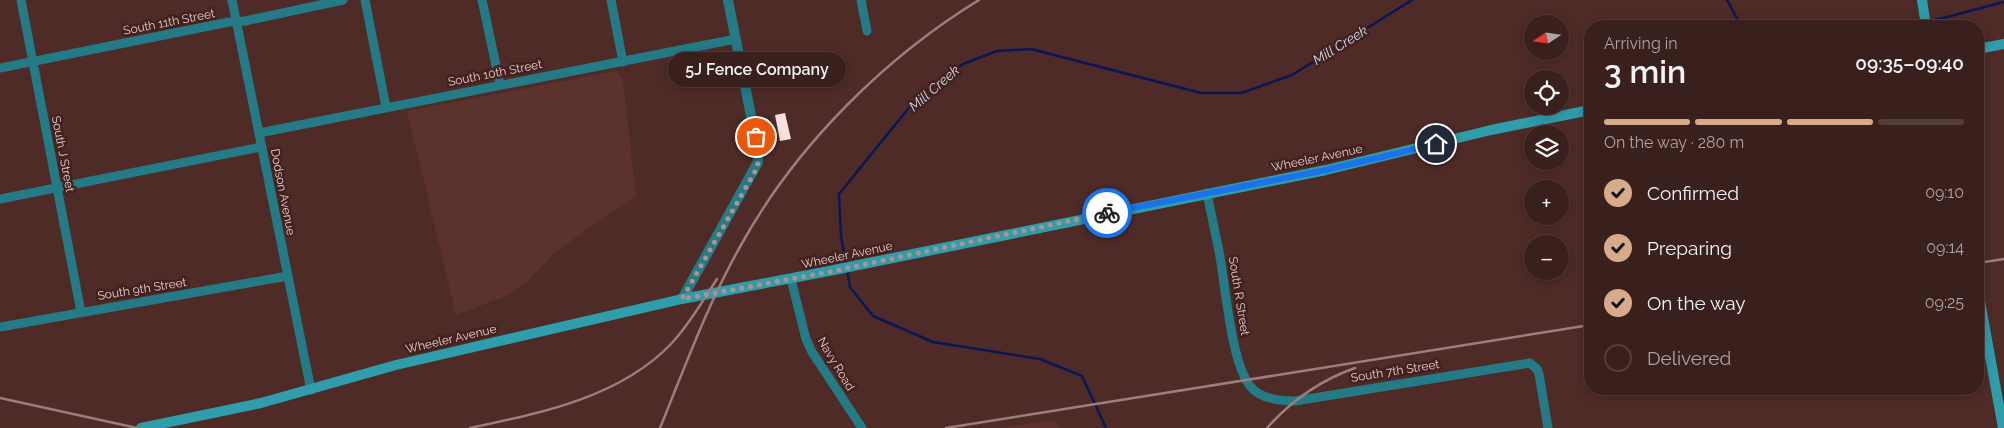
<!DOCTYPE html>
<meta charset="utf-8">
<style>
body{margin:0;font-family:Raleway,sans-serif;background:#452d2a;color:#f1f3f6;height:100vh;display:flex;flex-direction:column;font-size:19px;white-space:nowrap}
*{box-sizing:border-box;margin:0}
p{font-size:16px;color:#aba3a4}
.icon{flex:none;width:28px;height:28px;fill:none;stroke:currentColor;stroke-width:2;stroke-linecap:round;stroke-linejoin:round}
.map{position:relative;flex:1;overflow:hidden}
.side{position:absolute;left:1584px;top:20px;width:400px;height:375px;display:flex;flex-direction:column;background:#3a201d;border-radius:20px;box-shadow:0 2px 12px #0003,0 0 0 1px #543e3b}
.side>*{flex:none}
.needle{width:32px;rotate:257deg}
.buttons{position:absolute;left:1524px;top:15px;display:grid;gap:10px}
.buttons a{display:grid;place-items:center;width:45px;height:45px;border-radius:50%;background:#3a201d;box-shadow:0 2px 12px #0003,0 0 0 1px #543e3b;font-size:25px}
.pin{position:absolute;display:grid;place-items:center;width:42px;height:42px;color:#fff;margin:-21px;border:2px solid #fff;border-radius:50%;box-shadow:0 1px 5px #0007}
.courier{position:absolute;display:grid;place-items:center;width:50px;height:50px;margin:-25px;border:4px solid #1a73e8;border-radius:50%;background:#fff;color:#222;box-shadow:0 1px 6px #0007}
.bubble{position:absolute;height:35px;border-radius:18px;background:#3a201d;box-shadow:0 2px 12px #0003,0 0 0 1px #543e3b;font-size:16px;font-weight:600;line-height:35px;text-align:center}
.overview em{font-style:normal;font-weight:600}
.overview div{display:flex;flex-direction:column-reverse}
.overview{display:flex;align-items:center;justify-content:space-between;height:85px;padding:0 20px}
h1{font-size:32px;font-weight:600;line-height:38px}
.bar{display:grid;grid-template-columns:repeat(4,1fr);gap:8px 5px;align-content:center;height:60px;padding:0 20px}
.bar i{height:6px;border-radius:4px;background:#543e3b}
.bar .selected{background:#d6ab8b}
.bar p{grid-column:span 4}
ol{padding:0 20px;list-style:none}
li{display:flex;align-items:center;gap:15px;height:55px}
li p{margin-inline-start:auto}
li .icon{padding:5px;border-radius:50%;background:#d6ab8b;color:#111;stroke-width:4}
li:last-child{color:#aba3a4}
li i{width:28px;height:28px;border:2px solid #543e3b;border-radius:50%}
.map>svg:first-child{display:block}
</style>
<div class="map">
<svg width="2004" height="428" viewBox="0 0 2004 428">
<rect width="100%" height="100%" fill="#4e2b27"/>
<g fill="#5c322d">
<path d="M616,71L623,79L636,196L556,251L528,281L506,296L456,315L407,111Z"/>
<path d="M1053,420L1063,428H999Z"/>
</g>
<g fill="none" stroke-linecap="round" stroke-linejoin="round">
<g stroke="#091758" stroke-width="2.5">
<path d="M1727,0L1741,26"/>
<path d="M1928,22L2004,2"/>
<path d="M1913,26L1923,24"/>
<path d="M846,264L841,236L839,194L912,104L939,81L963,64L997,51L1031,49L1201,93H1241L1292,75L1412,0"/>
<path d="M847,270L850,287L873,316L933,342L1040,359L1082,376L1106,428"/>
</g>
</g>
<path fill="#fce0dc" d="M785,113L791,139L780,141L775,115Z"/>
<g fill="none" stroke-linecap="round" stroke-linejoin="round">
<g stroke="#257b85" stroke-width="9">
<path d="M21,0L81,312"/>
<path d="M232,0L311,390"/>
<path d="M365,0L386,107"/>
<path d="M482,0L500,84"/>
<path d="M611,0L623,62"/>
<path d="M861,0L867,31"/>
<path d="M0,68L229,22L245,21L343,0"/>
<path d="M259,133L736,39"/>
<path d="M1207,193C1211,214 1216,235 1220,257C1226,290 1231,361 1250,386C1260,399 1280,401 1295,401L1530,363L1537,369L1539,374L1548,428"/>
<path d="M0,199L261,147"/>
<path d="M791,279L806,339L812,352L862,428"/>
<path d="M0,327L288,276"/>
</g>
<path stroke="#257b85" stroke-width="10" d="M682,299L758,162V151L728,0"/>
<g stroke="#309daa" stroke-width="10">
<path d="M1922,0L1926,26"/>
<path d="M1978,49L2004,44"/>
<path d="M1978,290L2003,428"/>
<path d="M141,428L261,403L396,365L682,299L829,271L1326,170L1491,130L1590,110"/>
</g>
<g stroke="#9b7e7b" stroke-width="2.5">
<path d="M1978,263L2004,259"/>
<path d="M0,398L137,428"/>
<path d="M470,428C540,413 619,398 671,344C689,325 702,302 717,279"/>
<path d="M660,428C686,364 710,298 745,238C799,143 886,57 979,0"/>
<path d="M946,428L1590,325"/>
<path d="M1267,428C1291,401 1321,380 1355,368"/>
</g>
</g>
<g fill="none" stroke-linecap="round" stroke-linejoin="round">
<path stroke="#ae9390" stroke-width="5" stroke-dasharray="0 9" d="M756,137L759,156L757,168L682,299L829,272L1107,213"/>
<path stroke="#1a73e8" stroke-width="6" d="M1107,213L1326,170L1436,144"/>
</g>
<g text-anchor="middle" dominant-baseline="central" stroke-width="5" stroke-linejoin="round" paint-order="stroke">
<g font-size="12" fill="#e2cbc8" stroke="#43211e">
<text transform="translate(169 22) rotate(-11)">South 11th Street</text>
<text transform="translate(495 73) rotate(-11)">South 10th Street</text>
<text transform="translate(63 154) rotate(79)">South J Street</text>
<text transform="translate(1317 158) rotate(-12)">Wheeler Avenue</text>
<text transform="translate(283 192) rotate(79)">Dodson Avenue</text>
<text transform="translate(847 255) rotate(-12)">Wheeler Avenue</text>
<text transform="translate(142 289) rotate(-9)">South 9th Street</text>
<text transform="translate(1239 296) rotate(81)">South R Street</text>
<text transform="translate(451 339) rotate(-13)">Wheeler Avenue</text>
<text transform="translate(836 364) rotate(59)">Navy Road</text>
<text transform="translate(1395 371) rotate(-9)">South 7th Street</text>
</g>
<g font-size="14" font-style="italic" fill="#d1daee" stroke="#43211e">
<text transform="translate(1340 45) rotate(-32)">Mill Creek</text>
<text transform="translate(934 88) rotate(-41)">Mill Creek</text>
</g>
</g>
</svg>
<div class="buttons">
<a><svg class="needle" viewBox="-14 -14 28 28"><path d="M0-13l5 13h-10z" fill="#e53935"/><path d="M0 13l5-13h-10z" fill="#aba3a4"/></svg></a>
<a><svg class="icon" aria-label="locate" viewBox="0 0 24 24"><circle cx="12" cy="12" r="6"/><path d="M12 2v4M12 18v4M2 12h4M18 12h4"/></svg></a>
<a><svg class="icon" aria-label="layers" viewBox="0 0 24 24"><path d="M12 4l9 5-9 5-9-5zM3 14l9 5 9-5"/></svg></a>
<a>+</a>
<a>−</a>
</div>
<div class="pin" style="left:756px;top:137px;background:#ea580c"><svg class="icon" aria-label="bag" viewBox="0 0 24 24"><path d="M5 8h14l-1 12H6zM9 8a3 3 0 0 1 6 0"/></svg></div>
<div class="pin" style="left:1436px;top:144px;background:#1f2937"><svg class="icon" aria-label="home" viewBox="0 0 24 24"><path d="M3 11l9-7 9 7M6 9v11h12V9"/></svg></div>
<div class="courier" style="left:1107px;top:213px"><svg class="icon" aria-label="bike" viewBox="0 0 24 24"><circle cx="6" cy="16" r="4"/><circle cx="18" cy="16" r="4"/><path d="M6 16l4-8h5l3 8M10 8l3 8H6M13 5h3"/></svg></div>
<div class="bubble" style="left:668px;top:52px;width:178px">5J Fence Company</div>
<section class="side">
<div class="overview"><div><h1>3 min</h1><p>Arriving in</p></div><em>09:35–09:40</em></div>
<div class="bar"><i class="selected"></i><i class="selected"></i><i class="selected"></i><i></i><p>On the way · 280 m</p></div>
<ol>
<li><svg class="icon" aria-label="check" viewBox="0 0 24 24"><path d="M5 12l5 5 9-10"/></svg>Confirmed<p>09:10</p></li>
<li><svg class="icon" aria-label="check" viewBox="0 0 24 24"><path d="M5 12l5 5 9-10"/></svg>Preparing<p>09:14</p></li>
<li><svg class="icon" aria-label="check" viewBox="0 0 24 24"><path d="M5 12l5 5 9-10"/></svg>On the way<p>09:25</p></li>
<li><i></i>Delivered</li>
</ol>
</section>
</div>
